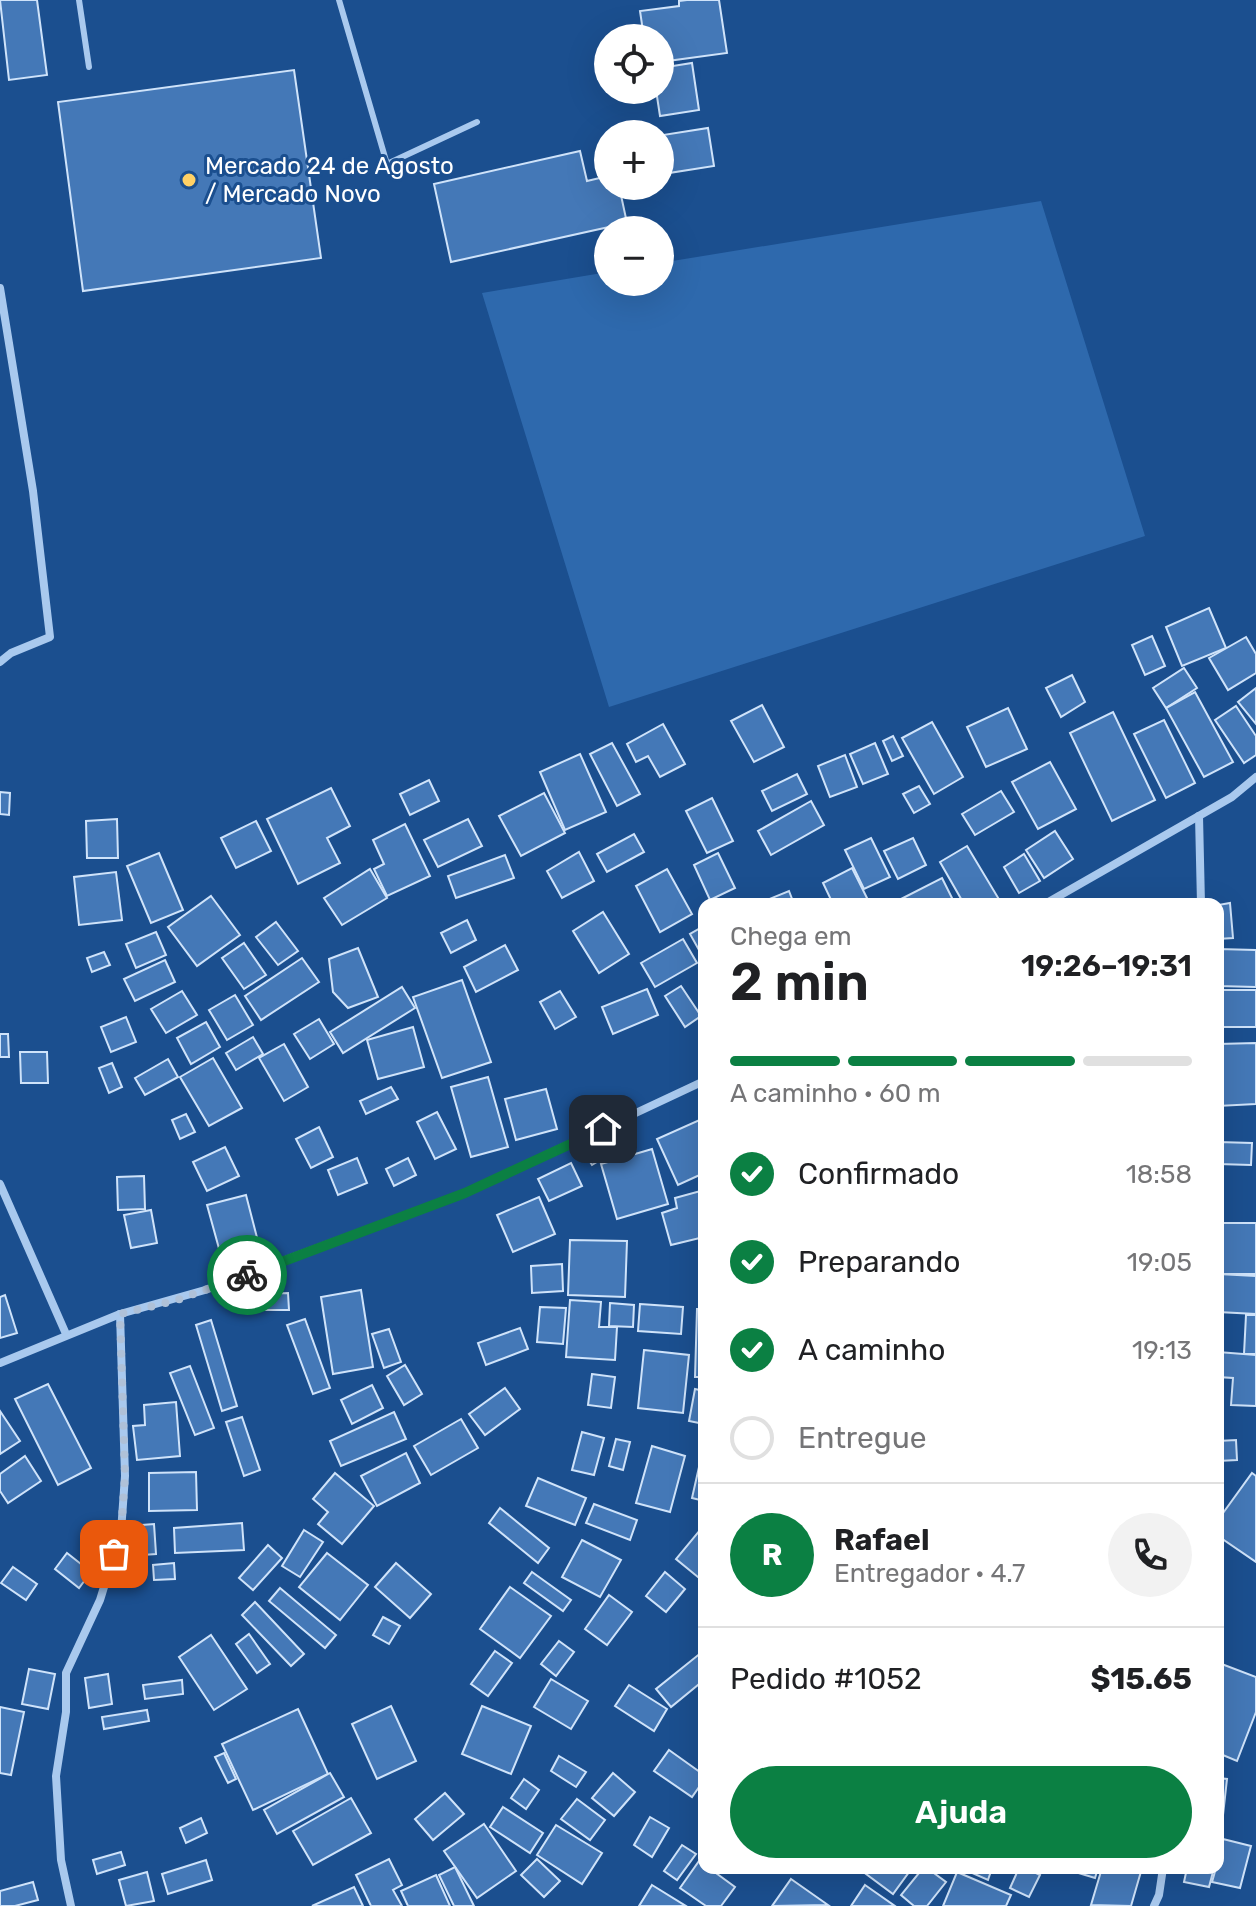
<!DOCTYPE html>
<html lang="pt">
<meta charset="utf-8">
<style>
body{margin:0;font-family:Rubik,sans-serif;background:#f2f2f2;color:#202124;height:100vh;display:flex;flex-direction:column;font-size:30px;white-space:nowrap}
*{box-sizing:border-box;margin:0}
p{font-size:26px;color:#757577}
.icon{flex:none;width:44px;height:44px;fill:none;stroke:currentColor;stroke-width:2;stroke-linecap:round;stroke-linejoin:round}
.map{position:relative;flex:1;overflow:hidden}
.details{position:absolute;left:698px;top:898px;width:526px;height:976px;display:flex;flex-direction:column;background:#fff;border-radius:16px;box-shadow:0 8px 32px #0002}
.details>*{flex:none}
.buttons{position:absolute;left:594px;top:24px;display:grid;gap:16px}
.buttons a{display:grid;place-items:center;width:80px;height:80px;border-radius:50%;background:#fff;box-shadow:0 8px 32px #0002;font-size:40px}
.pin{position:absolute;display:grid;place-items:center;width:68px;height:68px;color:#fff;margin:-34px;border-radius:16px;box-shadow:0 4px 12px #0006}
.courier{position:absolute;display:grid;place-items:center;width:80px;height:80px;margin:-40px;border:6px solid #0b8043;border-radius:50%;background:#fff;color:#222;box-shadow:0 2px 10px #0007}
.overview em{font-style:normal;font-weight:600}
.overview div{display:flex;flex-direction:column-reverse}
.overview{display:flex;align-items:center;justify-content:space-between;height:136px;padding:0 32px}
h1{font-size:52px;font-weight:600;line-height:60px}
.bar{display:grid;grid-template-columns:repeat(4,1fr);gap:12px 8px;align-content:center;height:96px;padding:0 32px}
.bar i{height:10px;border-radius:6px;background:#e0e0e0}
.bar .selected{background:#0b8043}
.bar p{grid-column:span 4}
.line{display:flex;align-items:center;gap:20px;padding:0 32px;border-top:2px solid #e0e0e0}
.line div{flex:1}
.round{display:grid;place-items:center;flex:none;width:84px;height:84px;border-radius:42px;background:#f2f2f2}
ol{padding:0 32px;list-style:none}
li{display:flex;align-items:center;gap:24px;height:88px}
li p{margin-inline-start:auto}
li .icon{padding:8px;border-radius:50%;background:#0b8043;color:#fff;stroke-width:4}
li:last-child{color:#757577}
li i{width:44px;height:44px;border:4px solid #e0e0e0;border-radius:50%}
.cta{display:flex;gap:16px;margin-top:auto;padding:16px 32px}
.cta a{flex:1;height:92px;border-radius:48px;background:#0b8043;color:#fff;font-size:32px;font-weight:600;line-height:92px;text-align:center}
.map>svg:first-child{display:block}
</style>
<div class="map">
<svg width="1256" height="1906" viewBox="0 0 1256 1906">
<rect width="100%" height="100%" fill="#1b4f8f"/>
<path fill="#2e69ad" d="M1041,201L1145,536L609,707L482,293L608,272V282H660V263Z"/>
<g fill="#4478b7" stroke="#cfe3fa" stroke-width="2">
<path d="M0,0H37L47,75L9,80Z"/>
<path d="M687,0H719L727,53L660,62V38H644L640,11L679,6V1Z"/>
<path d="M692,63L699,110L660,116L656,90H660V68Z"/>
<path d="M294,70L321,258L83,291L58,102Z"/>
<path d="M708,128L714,166L669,173L663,135Z"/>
<path d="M580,151L587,181L608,176V186H619L627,223L451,262L434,184Z"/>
<path d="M1209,608L1226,648L1182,666L1166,627Z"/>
<path d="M1152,636L1165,666L1145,675L1132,645Z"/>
<path d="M1246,637L1256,654V673L1228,690L1209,658Z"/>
<path d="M1184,668L1197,688L1166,708L1153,688Z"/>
<path d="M1072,675L1085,702L1061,717L1046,688Z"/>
<path d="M1256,688V724L1238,702Z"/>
<path d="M1195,692L1233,762L1204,777L1166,708Z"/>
<path d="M762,705L784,747L754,762L731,721Z"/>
<path d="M1236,706L1256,736V755L1244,763L1215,720Z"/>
<path d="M1008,708L1027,749L986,767L967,727Z"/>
<path d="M1113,712L1155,800L1112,821L1070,733Z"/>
<path d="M1164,720L1195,783L1166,798L1134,734Z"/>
<path d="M932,722L963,777L934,794L902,738Z"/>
<path d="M663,724L685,764L660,777L648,756L636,762L627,744Z"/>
<path d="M893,736L903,756L892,761L883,741Z"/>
<path d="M612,743L640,794L617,806L590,754Z"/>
<path d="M875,743L888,774L863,784L850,754Z"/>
<path d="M580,754L606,812L565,830L540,772Z"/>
<path d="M845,755L857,787L830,797L818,766Z"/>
<path d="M1050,762L1076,809L1038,829L1012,782Z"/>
<path d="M797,774L807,794L772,811L762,791Z"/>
<path d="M429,780L439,801L410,815L400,794Z"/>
<path d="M919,786L930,804L914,813L903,794Z"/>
<path d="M331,788L350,826L327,838L340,863L298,884L267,819Z"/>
<path d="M1001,791L1014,812L975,835L962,814Z"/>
<path d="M0,792L10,793L9,815L0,814Z"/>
<path d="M544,793L565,833L521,856L499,816Z"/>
<path d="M712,798L733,841L707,853L686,811Z"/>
<path d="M811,801L824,825L771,855L758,831Z"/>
<path d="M117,819L118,858H87L86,821Z"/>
<path d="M468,819L482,846L438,867L424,840Z"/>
<path d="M256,821L271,851L236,868L221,838Z"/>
<path d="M405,824L430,876L387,896L374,869L384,864L373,840Z"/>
<path d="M1055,831L1073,859L1044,878L1026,850Z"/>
<path d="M634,834L644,852L607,872L597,854Z"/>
<path d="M871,838L890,877L864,889L845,850Z"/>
<path d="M913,838L926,865L898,879L884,851Z"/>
<path d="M967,846L1000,901L994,904H964L940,862Z"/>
<path d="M579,852L594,881L562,898L547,871Z"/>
<path d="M159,853L183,910L151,923L127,866Z"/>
<path d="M718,853L735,888L710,900L694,865Z"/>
<path d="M1024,854L1040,881L1019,893L1004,867Z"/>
<path d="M505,855L514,878L456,898L448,876Z"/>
<path d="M852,868L870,904H833L823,883Z"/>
<path d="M370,869L387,898L342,925L324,898Z"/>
<path d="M667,869L692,914L660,932L636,886Z"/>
<path d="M116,872L122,920L79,925L74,877Z"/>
<path d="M942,878L955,904H901L899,900Z"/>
<path d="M789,891L794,904H757Z"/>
<path d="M211,896L240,935L197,966L168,927Z"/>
<path d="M1230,903L1233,938L1218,939V905Z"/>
<path d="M603,912L629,954L599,973L573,931Z"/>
<path d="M467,920L476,940L451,953L441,933Z"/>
<path d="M276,922L298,951L278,965L256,937Z"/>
<path d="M704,926V959L690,934Z"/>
<path d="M156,932L166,955L136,968L126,944Z"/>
<path d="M683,939L697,963L655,987L641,963Z"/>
<path d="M244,943L266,975L244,989L222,958Z"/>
<path d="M505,945L518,970L476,992L464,967Z"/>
<path d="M358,948L378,997L348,1008L333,992L329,959Z"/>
<path d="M1218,949L1256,950V987L1218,986Z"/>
<path d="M104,952L110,965L92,972L87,958Z"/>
<path d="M302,958L319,982L261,1020L245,996Z"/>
<path d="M165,960L175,982L135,1001L124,979Z"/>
<path d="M462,980L491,1062L442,1078L413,997Z"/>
<path d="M681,986L701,1016L685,1027L665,996Z"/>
<path d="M402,987L415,1008L343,1053L330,1032Z"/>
<path d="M647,989L658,1015L613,1034L602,1007Z"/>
<rect x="1221" y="990" width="35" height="37"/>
<path d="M182,991L197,1015L166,1033L151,1009Z"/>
<path d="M560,991L576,1017L555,1029L540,1002Z"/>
<path d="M235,995L253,1025L227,1040L209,1010Z"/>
<path d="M126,1017L136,1042L111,1052L101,1027Z"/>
<path d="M319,1019L334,1044L310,1059L294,1034Z"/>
<path d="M206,1022L220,1047L191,1064L177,1038Z"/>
<path d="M413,1027L424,1067L378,1079L367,1040Z"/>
<path d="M0,1034H8L9,1057H0Z"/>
<path d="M253,1037L263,1054L236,1070L226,1053Z"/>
<path d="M1256,1043V1104L1218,1106V1044Z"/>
<path d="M284,1044L308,1087L284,1101L259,1058Z"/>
<path d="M20,1052H47L48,1083H21Z"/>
<path d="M213,1058L242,1108L209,1126L180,1077Z"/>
<path d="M168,1059L178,1077L145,1095L135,1078Z"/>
<path d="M112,1063L122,1087L109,1093L99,1068Z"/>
<path d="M488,1077L508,1147L471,1157L451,1087Z"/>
<path d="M391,1087L398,1099L366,1114L360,1101Z"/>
<path d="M546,1089L557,1129L516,1140L505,1099Z"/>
<path d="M437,1112L456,1149L435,1159L417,1122Z"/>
<path d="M186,1114L195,1132L180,1139L172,1120Z"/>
<path d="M704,1118V1173L678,1185L657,1139Z"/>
<path d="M319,1127L333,1157L311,1168L296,1139Z"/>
<path d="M607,1138L615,1151L592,1165L584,1152Z"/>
<path d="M1218,1142L1252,1143L1251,1165L1218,1164Z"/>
<path d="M225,1147L239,1176L207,1191L193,1162Z"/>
<path d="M652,1149L668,1204L617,1219L601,1164Z"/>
<path d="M357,1158L367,1183L338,1195L328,1170Z"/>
<path d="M408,1158L416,1175L394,1186L386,1169Z"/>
<path d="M571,1163L582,1186L549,1201L538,1179Z"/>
<path d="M144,1176L145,1209L118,1210L117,1177Z"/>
<path d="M704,1190V1237L671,1245L662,1213L677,1208L675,1198Z"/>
<path d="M246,1195L261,1253L223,1263L207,1205Z"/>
<path d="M539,1197L555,1234L513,1252L497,1215Z"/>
<path d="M151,1210L157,1243L131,1248L124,1215Z"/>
<rect x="1218" y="1223" width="38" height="51"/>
<path d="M570,1240L627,1241L625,1297L568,1295Z"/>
<path d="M562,1264L563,1291L532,1293L531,1266Z"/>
<path d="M1218,1274L1256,1276V1314L1218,1312Z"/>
<path d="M361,1290L373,1367L333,1374L321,1297Z"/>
<path d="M288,1293L289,1310H265V1294Z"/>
<path d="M5,1295L17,1333L0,1338V1297Z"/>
<path d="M570,1300L601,1302L599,1327H617L615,1360L566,1357Z"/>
<path d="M610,1303L634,1305L633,1327L609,1326Z"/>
<path d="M640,1304L683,1307L681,1334L638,1331Z"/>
<path d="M540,1307L566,1308L563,1344L537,1342Z"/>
<path d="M697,1309H704V1377H695Z"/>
<path d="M1246,1315H1256V1354H1244Z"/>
<path d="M305,1319L330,1388L313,1394L287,1325Z"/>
<path d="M211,1320L237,1406L222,1411L196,1325Z"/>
<path d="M520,1328L528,1349L486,1365L478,1343Z"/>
<path d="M389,1329L401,1362L384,1368L372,1334Z"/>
<path d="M644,1350L689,1355L683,1413L638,1408Z"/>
<path d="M1218,1352L1256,1355V1406L1231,1405L1233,1378L1218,1377Z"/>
<path d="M405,1365L422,1394L404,1405L387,1376Z"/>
<path d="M190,1366L214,1428L195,1435L170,1373Z"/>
<path d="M592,1374L615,1377L611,1408L588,1405Z"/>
<path d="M48,1384L91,1468L58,1485L15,1399Z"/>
<path d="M372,1385L383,1408L352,1424L341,1400Z"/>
<path d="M505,1388L520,1409L485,1435L469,1414Z"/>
<path d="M695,1389L704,1391V1424L689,1421Z"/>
<path d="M176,1402L180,1456L137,1460L133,1426L145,1425L144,1405Z"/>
<path d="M0,1411L20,1441L0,1454Z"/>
<path d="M394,1412L406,1439L341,1466L330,1441Z"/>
<path d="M242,1417L260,1470L244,1476L226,1422Z"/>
<path d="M461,1419L478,1448L431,1475L414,1446Z"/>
<path d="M582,1432L604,1438L594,1475L572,1470Z"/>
<path d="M616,1439L630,1442L623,1470L609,1466Z"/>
<path d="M1236,1440L1237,1460L1218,1461V1441Z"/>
<path d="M704,1445V1501L692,1498Z"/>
<path d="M652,1446L685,1456L670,1512L636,1503Z"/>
<path d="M406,1453L420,1483L377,1506L361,1476Z"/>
<path d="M25,1456L41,1481L8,1503L0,1491V1474Z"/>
<path d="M1218,1469H1222L1223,1495H1218Z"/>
<path d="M196,1472L197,1510L149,1511V1473Z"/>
<path d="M335,1473L374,1506L342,1544L318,1524L328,1512L313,1499Z"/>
<path d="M1252,1473L1256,1476V1562L1218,1536V1520Z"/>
<path d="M538,1478L586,1498L575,1525L526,1506Z"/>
<path d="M594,1504L637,1520L630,1540L586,1523Z"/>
<path d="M500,1508L549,1548L538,1563L489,1523Z"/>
<path d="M242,1523L244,1550L175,1553L174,1528Z"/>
<path d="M154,1524L156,1554L143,1555L142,1525Z"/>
<path d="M304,1530L323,1542L300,1577L282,1566Z"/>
<path d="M700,1530L704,1533V1582L676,1559Z"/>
<path d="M97,1535L112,1543L104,1558L89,1550Z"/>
<path d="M582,1540L621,1560L600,1597L562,1577Z"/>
<path d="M268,1545L282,1558L253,1590L239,1578Z"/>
<path d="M67,1553L91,1572L79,1588L55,1569Z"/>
<path d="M327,1553L368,1585L340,1620L299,1587Z"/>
<path d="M174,1563L175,1579L154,1580L153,1565Z"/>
<path d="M396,1563L431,1594L410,1618L375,1587Z"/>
<path d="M13,1567L37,1584L26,1600L1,1583Z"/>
<path d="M532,1572L571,1600L563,1611L524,1583Z"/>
<path d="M665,1572L685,1589L666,1612L646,1596Z"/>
<path d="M510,1587L551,1616L520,1658L480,1629Z"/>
<path d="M280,1588L336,1635L325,1648L269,1601Z"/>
<path d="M609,1595L632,1612L607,1645L585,1629Z"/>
<path d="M255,1602L304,1654L291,1666L242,1615Z"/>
<path d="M383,1617L400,1626L389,1644L373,1635Z"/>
<path d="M249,1634L270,1664L257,1673L236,1644Z"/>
<path d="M211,1635L247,1689L214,1710L179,1657Z"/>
<path d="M559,1641L574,1652L556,1676L541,1664Z"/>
<path d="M495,1651L512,1663L488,1696L471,1684Z"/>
<path d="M702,1652L704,1654V1680L671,1707L656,1689Z"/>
<path d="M1219,1663L1256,1677V1712L1237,1761L1218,1753Z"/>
<path d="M29,1669L55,1674L48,1709L22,1704Z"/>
<path d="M108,1674L112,1704L89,1708L85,1678Z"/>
<path d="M551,1679L588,1701L571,1729L534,1707Z"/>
<path d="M182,1680L183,1694L145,1699L143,1685Z"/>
<path d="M629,1685L667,1709L654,1731L615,1706Z"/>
<path d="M391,1706L416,1761L377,1779L352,1724Z"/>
<path d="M482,1706L531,1726L511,1774L462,1754Z"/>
<path d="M0,1707L24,1712L11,1775L0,1773Z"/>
<path d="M298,1709L328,1774L253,1810L222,1744Z"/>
<path d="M147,1710L149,1721L104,1729L102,1717Z"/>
<path d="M669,1750L704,1775V1780L692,1797L654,1771Z"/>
<path d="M224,1753L236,1779L228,1783L215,1757Z"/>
<path d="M559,1756L586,1772L576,1787L551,1771Z"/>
<path d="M330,1773L344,1797L277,1834L264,1810Z"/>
<path d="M613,1773L635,1792L614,1816L592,1798Z"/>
<path d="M1218,1778L1227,1779L1223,1815L1218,1814Z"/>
<path d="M524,1779L539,1790L526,1809L511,1798Z"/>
<path d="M445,1793L464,1814L433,1840L415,1819Z"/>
<path d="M351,1798L371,1833L313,1865L293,1831Z"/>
<path d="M577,1799L605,1820L590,1840L561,1819Z"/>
<path d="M503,1807L543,1833L530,1853L490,1827Z"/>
<path d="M650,1817L669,1828L652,1857L634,1845Z"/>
<path d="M201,1818L207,1833L186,1843L180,1828Z"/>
<path d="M484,1824L516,1871L477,1898L444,1851Z"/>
<path d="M556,1825L602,1853L582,1884L537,1855Z"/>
<path d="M1223,1839L1251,1846L1240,1888L1212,1882L1216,1868H1218Z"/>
<path d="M682,1845L696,1854L677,1880L664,1871Z"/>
<path d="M121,1852L125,1865L97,1874L93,1860Z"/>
<path d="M389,1859L402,1885L393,1890L402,1906H371L356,1875Z"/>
<path d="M537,1859L560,1881L544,1897L521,1875Z"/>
<path d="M206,1860L212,1880L168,1894L162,1874Z"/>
<path d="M699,1861L704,1868H709L735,1887L721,1906H706L680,1888Z"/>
<path d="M455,1867L474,1906H454L439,1875Z"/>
<path d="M858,1868H912L893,1894Z"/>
<path d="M923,1868H927L946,1882L927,1906H914L901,1895Z"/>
<path d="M961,1868H992L988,1880Z"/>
<path d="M1019,1868H1026L1040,1875L1029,1897L1010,1888Z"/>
<path d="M1062,1868H1098L1095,1878Z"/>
<path d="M1102,1868H1142L1131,1906L1091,1905Z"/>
<path d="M1187,1868H1214L1209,1887L1184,1882Z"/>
<path d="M147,1872L154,1901L126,1906L119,1880Z"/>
<path d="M957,1872L1011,1895L1006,1906H943Z"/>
<path d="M436,1875L450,1906H408L401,1891Z"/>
<path d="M791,1879L828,1905L772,1906Z"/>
<path d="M33,1882L38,1900L15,1906H0V1891Z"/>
<path d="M652,1885L686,1906H639Z"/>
<path d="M865,1885L895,1906H851Z"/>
<path d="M354,1887L363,1906H312Z"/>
</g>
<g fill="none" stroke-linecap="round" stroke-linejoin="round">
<g stroke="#a9c9ee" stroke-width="6">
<path d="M79,0L89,67"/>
<path d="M339,0L387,164L477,122"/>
</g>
<g stroke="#a9c9ee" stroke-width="8">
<path d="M0,288L33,491L50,637L11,653L0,662"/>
<path d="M1199,816L1201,904"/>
<path d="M1045,904L1232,797L1256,777"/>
<path d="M0,1184L66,1334"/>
<path d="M0,1363L120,1314L205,1290L465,1193L704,1081"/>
<path d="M71,1906L61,1860L56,1776L66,1712V1673L100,1600L121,1532L125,1476L120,1314"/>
<path d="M1154,1906L1159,1895L1163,1868"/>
</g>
</g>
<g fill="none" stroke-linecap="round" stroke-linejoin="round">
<path stroke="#afc1d8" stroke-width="8" stroke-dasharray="0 14.4" d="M114,1554L121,1532L125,1476L120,1314L174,1301L247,1275"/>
<path stroke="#0b8043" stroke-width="10" d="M247,1275L465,1193L603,1129"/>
</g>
<circle fill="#ffd166" stroke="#1b4f8f" stroke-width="3" cx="189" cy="180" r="8"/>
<g text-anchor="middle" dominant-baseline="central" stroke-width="6" stroke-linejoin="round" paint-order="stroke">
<g font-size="24" fill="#fff" stroke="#1b4f8f" text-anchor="start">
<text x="205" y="166">Mercado 24 de Agosto<tspan x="205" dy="28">/ Mercado Novo</tspan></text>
</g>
</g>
</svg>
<div class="buttons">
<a><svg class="icon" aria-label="locate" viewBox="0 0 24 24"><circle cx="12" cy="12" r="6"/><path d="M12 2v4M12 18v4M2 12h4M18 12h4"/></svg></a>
<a>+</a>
<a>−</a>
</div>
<div class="pin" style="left:114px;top:1554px;background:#ea580c"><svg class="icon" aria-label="bag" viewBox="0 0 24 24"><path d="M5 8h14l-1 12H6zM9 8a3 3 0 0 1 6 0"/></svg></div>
<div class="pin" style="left:603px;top:1129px;background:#1f2937"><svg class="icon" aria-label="home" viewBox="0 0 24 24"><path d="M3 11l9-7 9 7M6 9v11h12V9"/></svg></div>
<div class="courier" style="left:247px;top:1275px"><svg class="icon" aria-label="bike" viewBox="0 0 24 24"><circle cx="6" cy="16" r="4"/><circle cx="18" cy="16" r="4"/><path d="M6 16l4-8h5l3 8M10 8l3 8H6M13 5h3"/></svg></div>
<section class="details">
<div class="overview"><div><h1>2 min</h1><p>Chega em</p></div><em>19:26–19:31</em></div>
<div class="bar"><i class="selected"></i><i class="selected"></i><i class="selected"></i><i></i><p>A caminho · 60 m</p></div>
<ol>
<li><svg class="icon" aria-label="check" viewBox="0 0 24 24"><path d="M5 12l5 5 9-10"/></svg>Confirmado<p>18:58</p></li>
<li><svg class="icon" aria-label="check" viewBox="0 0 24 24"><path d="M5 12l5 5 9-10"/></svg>Preparando<p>19:05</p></li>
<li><svg class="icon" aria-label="check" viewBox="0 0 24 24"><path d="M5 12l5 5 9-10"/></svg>A caminho<p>19:13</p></li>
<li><i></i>Entregue</li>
</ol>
<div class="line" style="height:144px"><b class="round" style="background:#0b8043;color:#fff">R</b><div><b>Rafael</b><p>Entregador · 4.7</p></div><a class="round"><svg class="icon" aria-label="phone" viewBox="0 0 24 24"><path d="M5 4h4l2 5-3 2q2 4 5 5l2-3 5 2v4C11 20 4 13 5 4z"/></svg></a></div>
<div class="line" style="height:104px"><div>Pedido #1052</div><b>$15.65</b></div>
<div class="cta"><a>Ajuda</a></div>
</section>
</div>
